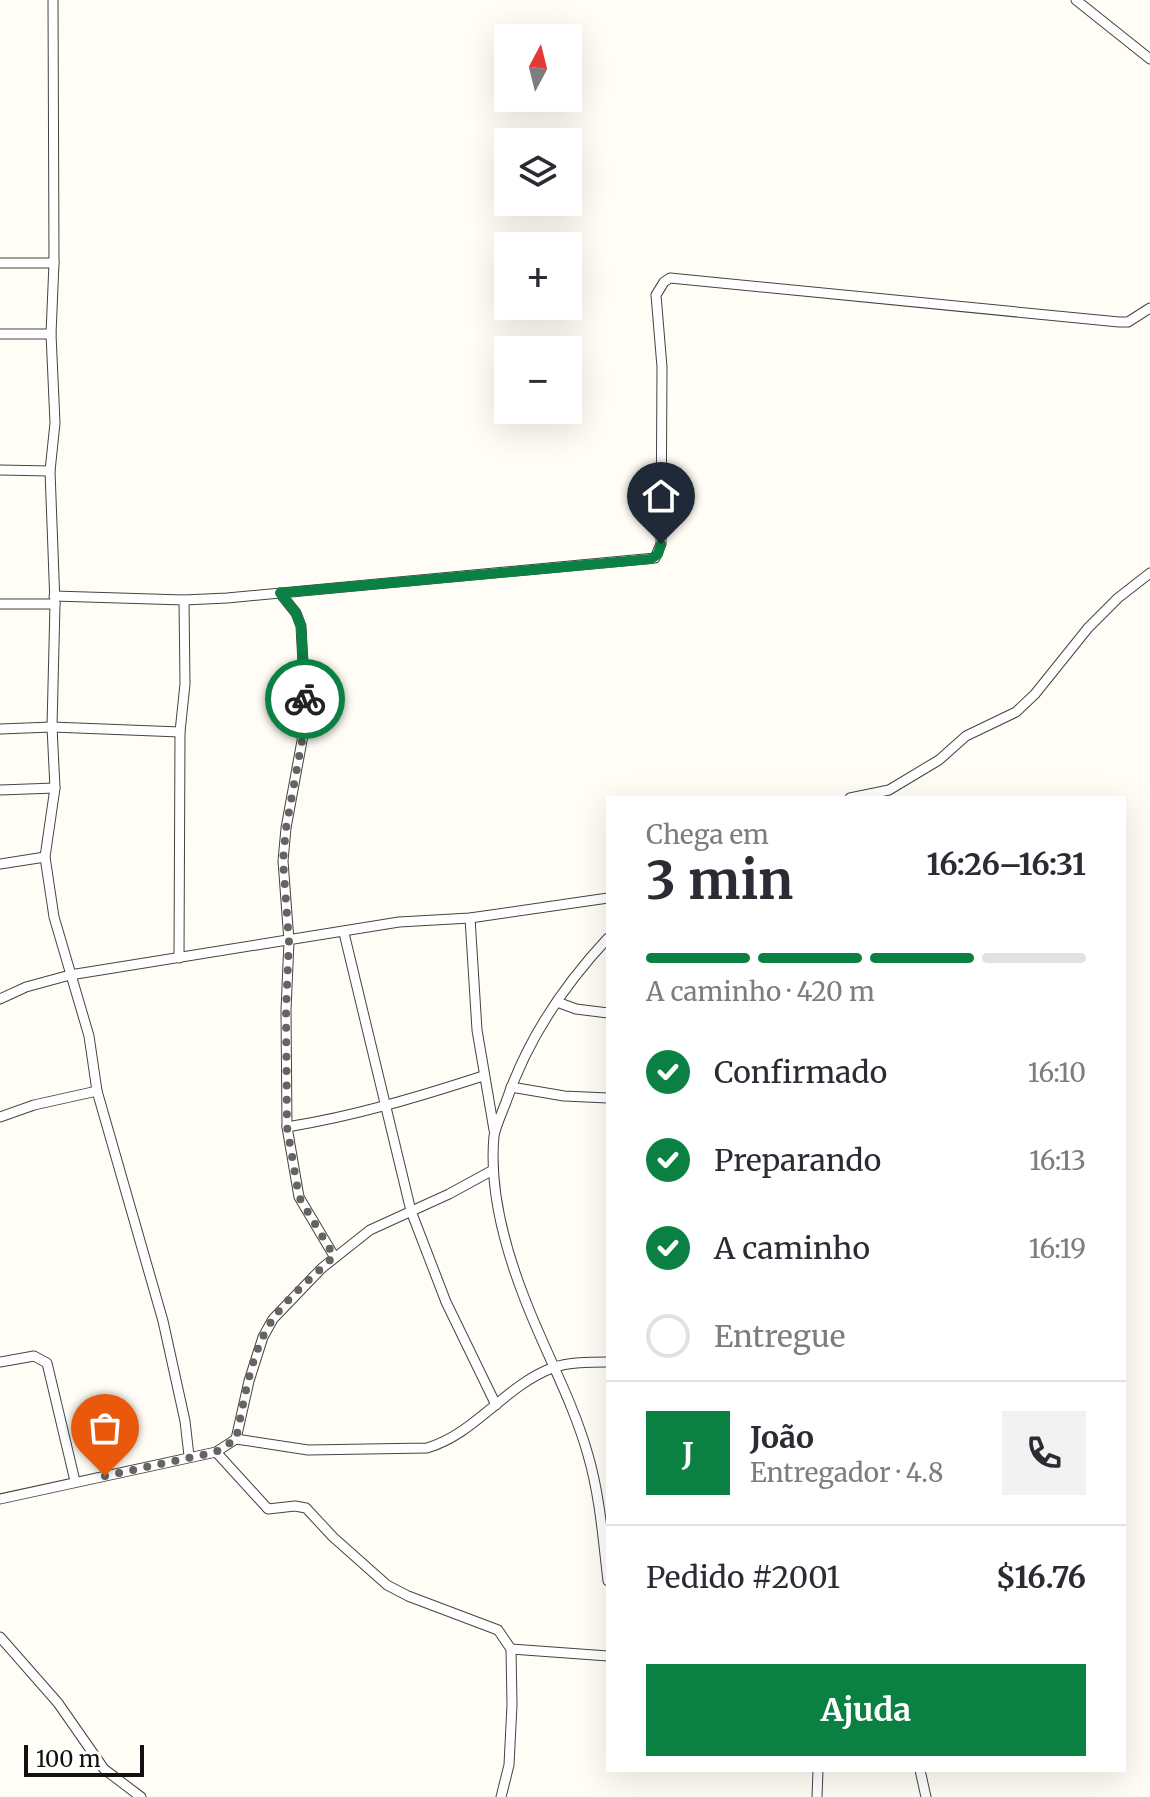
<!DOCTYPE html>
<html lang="pt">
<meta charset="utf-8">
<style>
body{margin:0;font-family:Merriweather,serif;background:#f2f2f3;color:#2b2b33;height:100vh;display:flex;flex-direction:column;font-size:30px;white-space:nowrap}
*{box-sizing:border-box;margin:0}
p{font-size:26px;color:#7c7c81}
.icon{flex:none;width:44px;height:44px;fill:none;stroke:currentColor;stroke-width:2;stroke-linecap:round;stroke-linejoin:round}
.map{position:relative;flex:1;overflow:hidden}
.details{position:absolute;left:606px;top:796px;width:520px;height:976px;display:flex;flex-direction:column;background:#fff;border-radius:0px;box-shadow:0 8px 32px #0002}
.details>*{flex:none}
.needle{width:52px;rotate:7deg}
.buttons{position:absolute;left:494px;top:24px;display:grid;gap:16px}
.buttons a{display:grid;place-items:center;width:88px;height:88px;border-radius:0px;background:#fff;box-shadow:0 8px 32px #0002;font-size:40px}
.scale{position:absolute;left:24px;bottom:20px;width:120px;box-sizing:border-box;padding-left:8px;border:4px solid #111;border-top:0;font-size:22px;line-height:28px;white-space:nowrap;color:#111;-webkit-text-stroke:6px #fff;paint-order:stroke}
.pin{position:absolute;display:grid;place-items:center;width:68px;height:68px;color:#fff;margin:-82px -34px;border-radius:50% 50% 50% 0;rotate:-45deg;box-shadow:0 0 8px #0007}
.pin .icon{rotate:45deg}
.courier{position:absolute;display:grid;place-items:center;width:80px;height:80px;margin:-40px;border:6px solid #0b8043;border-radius:50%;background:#fff;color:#222;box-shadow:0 2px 10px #0007}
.headline em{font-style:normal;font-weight:700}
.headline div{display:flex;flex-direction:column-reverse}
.headline{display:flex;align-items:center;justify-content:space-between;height:136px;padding:0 40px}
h1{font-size:52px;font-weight:700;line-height:60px}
.bar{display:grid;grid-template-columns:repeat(4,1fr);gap:12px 8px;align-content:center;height:96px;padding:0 40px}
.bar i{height:10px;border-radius:6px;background:#e1e1e2}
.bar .active{background:#0b8043}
.bar p{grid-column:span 4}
.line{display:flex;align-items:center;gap:20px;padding:0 40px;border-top:2px solid #e1e1e2}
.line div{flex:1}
.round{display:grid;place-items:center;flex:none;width:84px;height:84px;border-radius:0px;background:#f2f2f3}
ol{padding:0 40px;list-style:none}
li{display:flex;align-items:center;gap:24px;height:88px}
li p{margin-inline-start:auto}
li .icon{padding:8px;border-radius:50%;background:#0b8043;color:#fff;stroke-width:4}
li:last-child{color:#7c7c81}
li i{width:44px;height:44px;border:4px solid #e1e1e2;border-radius:50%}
.action{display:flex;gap:16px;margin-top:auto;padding:16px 40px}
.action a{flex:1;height:92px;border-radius:0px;background:#0b8043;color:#fff;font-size:32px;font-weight:700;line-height:92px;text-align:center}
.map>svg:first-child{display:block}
</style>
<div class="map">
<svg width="1150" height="1797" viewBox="0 0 1150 1797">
<rect width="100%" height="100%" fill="#fffdf5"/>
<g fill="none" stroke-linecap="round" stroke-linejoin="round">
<defs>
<g id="minor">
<path d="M53,0L54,263L51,334L55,423L50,471L55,604L52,727L55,788L45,857L54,917L89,1036L97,1091L163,1321L185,1421L189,1456"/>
<path d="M1076,0L1150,59"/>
<path d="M0,263H54"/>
<path d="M0,334H51"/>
<path d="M0,470L50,471"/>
<path d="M280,593L296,613L301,626L306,719L286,828L283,861L289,941L286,1010L287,1127L299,1197L334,1256"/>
<path d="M54,596L184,600L227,598L655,558L661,544L662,367L656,295L664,282L670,278L1119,322H1128L1150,308"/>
<path d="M0,604H55"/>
<path d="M0,729L52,727L180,732"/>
<path d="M0,790L55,788"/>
<path d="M850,798L889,790L939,760L966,736L1016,712L1035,694L1088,628L1118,598L1150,573"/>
<path d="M0,864L45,857"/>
<path d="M470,918L477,1030L494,1130"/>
<path d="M344,933L411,1211L446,1302L496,1405"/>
<path d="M608,938C564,985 527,1040 506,1102C502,1113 496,1125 494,1136C489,1189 505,1248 524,1297C544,1350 573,1401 588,1455C600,1496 603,1539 608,1581"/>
<path d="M179,958L180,732L185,684L184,600"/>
<path d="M0,999L26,987L70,975L399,922L470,918L608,898"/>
<path d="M557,1002L576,1009L608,1013"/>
<path d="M511,1087L564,1096L608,1098"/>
<path d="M0,1117L34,1105L97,1091"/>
<path d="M287,1127C355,1116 418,1097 483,1076"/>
<path d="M0,1362L34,1356L47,1363L75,1481"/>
<path d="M236,1439L249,1381L263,1337L273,1319L322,1268L370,1230L449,1194L493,1170"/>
<path d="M216,1452L268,1509L295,1506L306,1508L333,1537L387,1585L408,1596L498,1630L511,1649L512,1705L509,1765L501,1797"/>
<path d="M0,1499L216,1452L236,1439L308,1450L427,1448C475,1434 505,1386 552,1368C568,1362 591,1362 608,1362"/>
<path d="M0,1637L58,1703L104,1769L141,1797"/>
<path d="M511,1649L608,1656"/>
<path d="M920,1770L926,1797"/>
<path d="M817,1797L818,1770"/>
</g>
</defs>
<use href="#minor" stroke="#444" stroke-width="11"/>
<use href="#minor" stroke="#fff" stroke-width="9"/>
</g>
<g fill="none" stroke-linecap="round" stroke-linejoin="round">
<path stroke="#646461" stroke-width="8" stroke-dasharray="0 14.4" d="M105,1476L216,1452L236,1439C244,1402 251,1350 273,1319C289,1296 314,1276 334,1256L299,1197L287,1127L286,1010L289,941L283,861L286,828L306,719L305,699"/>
<path stroke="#0b8043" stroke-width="10" d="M305,699L301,626L296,613L280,593L651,559L658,554L661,544"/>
</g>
</svg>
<div class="buttons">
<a><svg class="needle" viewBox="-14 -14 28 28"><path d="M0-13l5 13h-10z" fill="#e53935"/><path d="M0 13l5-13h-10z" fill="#7c7c81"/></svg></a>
<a><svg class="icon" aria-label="layers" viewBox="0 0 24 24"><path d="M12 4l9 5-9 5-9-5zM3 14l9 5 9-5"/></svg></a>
<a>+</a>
<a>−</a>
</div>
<div class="scale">100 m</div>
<div class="pin" style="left:105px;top:1476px;background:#ea580c"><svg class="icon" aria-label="bag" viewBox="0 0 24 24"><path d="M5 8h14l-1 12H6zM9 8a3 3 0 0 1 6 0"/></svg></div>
<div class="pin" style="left:661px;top:544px;background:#1f2937"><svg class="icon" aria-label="home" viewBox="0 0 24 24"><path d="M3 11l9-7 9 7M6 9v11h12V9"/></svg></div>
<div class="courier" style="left:305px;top:699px"><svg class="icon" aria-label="bike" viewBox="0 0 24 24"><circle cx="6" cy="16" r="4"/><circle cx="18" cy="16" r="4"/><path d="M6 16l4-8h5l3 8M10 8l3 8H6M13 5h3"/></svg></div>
<section class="details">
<div class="headline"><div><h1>3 min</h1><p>Chega em</p></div><em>16:26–16:31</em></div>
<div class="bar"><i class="active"></i><i class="active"></i><i class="active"></i><i></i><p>A caminho · 420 m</p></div>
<ol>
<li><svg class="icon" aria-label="check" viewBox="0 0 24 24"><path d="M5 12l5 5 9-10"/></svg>Confirmado<p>16:10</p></li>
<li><svg class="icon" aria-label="check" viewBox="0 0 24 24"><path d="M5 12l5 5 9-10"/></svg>Preparando<p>16:13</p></li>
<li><svg class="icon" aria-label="check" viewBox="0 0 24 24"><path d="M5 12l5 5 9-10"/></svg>A caminho<p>16:19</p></li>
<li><i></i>Entregue</li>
</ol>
<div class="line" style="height:144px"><b class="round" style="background:#0b8043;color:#fff">J</b><div><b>João</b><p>Entregador · 4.8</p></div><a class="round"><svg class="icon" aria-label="phone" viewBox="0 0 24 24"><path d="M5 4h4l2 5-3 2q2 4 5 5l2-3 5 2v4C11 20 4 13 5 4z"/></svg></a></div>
<div class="line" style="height:104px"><div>Pedido #2001</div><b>$16.76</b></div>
<div class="action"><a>Ajuda</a></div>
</section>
</div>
